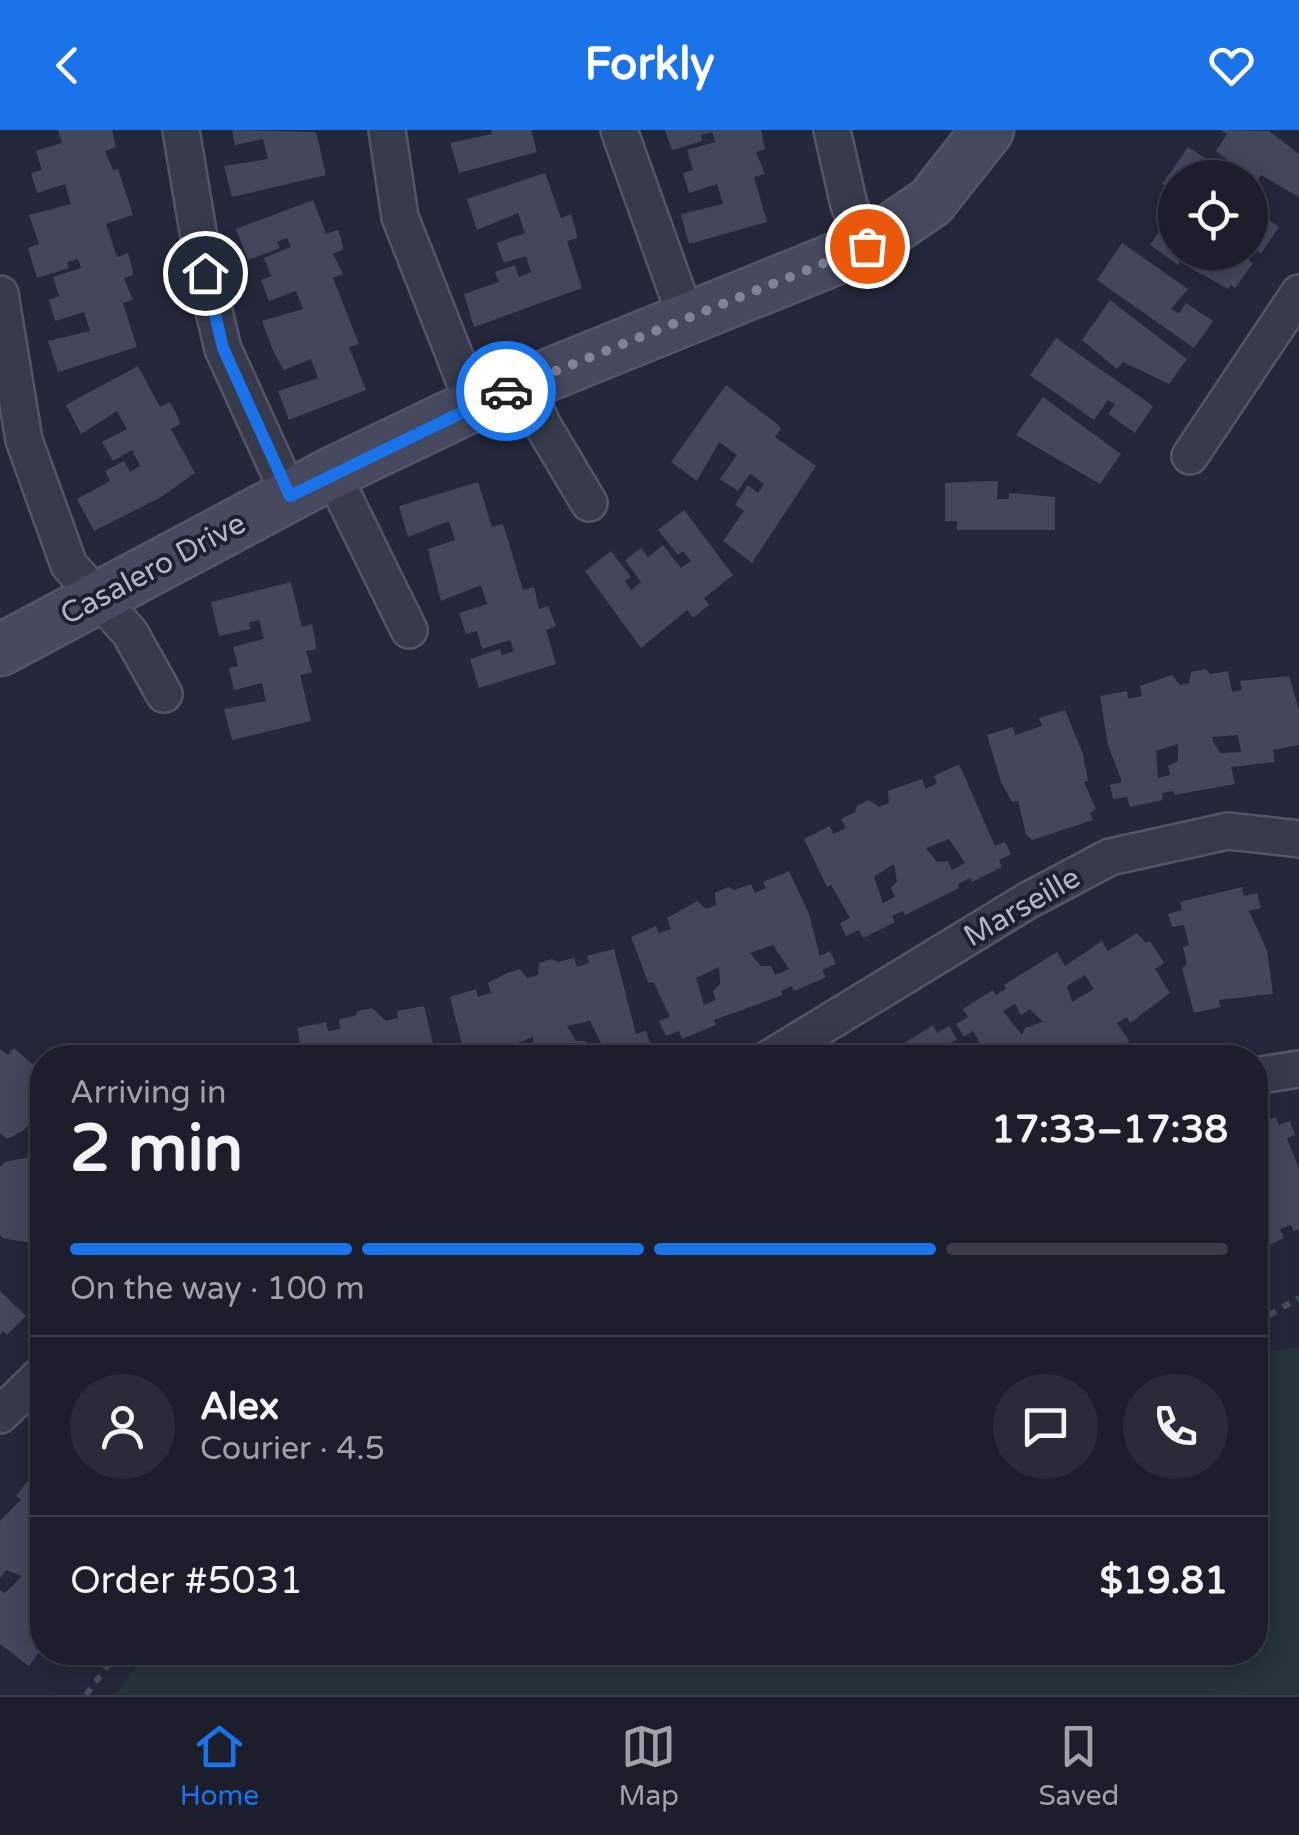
<!DOCTYPE html>
<meta charset="utf-8">
<style>
body{margin:0;font-family:"Varela Round",sans-serif;background:#292b38;color:#f1f3f6;height:100vh;display:flex;flex-direction:column;font-size:38px;white-space:nowrap}
*{box-sizing:border-box;margin:0}
p{font-size:32px;color:#a0a2a9}
.icon{flex:none;width:55px;height:55px;fill:none;stroke:currentColor;stroke-width:2;stroke-linecap:round;stroke-linejoin:round}
.map{position:relative;flex:1;overflow:hidden}
.details{position:absolute;left:30px;top:915px;width:1238px;height:620px;display:flex;flex-direction:column;background:#1c1e2c;border-radius:40px;box-shadow:0 5px 25px #0003,0 0 0 2px #3a3c48}
.details>*{flex:none}
.fabs{position:absolute;left:1158px;top:30px;display:grid;gap:20px}
.fabs a{display:grid;place-items:center;width:110px;height:110px;border-radius:50%;background:#1c1e2c;box-shadow:0 5px 25px #0003,0 0 0 2px #3a3c48;font-size:50px}
.pin{position:absolute;display:grid;place-items:center;width:85px;height:85px;color:#fff;margin:-42px;border:5px solid #fff;border-radius:50%;box-shadow:0 2px 10px #0007}
.courier{position:absolute;display:grid;place-items:center;width:100px;height:100px;margin:-50px;border:8px solid #1a73e8;border-radius:50%;background:#fff;color:#222;box-shadow:0 2px 12px #0007}
.summary em{font-style:normal;font-weight:800}
.summary div{display:flex;flex-direction:column-reverse}
.summary{display:flex;align-items:center;justify-content:space-between;height:170px;padding:0 40px}
h1{font-size:65px;font-weight:800;line-height:75px}
.bar{display:grid;grid-template-columns:repeat(4,1fr);gap:15px 10px;align-content:center;height:120px;padding:0 40px}
.bar i{height:12px;border-radius:8px;background:#3a3c48}
.bar .on{background:#1a73e8}
.bar p{grid-column:span 4}
.line{display:flex;align-items:center;gap:25px;padding:0 40px;border-top:2px solid #3a3c48}
.line div{flex:1}
.round{display:grid;place-items:center;flex:none;width:105px;height:105px;border-radius:52px;background:#292b38}
header{display:flex;justify-content:space-between;align-items:center;height:130px;padding:0 40px;background:#1a73e8;color:#fff;font-size:45px;font-weight:800}
.menu{display:flex;justify-content:space-around;align-items:center;height:140px;border-top:2px solid #3a3c48;background:#1c1e2c;font-size:28px;color:#a0a2a9}
.menu a{display:grid;justify-items:center;gap:5px}
.menu .on{color:#1a73e8}
.map>svg:first-child{display:block}
</style>
<header><svg class="icon" aria-label="back" viewBox="0 0 24 24"><path d="M15 5l-7 7 7 7"/></svg>Forkly<svg class="icon" aria-label="heart" viewBox="0 0 24 24"><path d="M12 20l-8-8c-3-5 5-10 8-4 3-6 11-1 8 4z"/></svg></header>
<div class="map">
<svg width="1299" height="1565" viewBox="0 0 1299 1565">
<rect width="100%" height="100%" fill="#25283b"/>
<path fill="#27343c" d="M1299,1218V1565H116L147,1522H1255V1222Z"/>
<g fill="#44475c" fill-rule="evenodd">
<path d="M58,0H112L116,17L105,21L113,40L118,39L133,85L106,94L117,127L128,123L132,137L133,145L124,148L133,170L123,173L137,217L58,242L48,211L90,201L84,182L55,191L49,170L59,166L53,147L81,138L78,129L67,132L69,138L37,148L28,118L39,114L29,85L71,74L65,54L37,63L31,43L42,40L36,21L62,13Z"/>
<path d="M232,0L316,2L326,45L232,67L224,36L268,29L263,9L235,15Z"/>
<path d="M491,0H531L537,22L459,43L450,13L492,4Z"/>
<path d="M665,0H761L765,19L756,22L765,44L754,47L767,92L689,114L681,84L723,74L717,54L689,63L683,43L693,40L687,20L715,12L712,2L701,5L702,11L672,20Z"/>
<path d="M1220,0L1269,1L1299,24V67L1261,45L1256,52L1216,21L1227,4Z"/>
<path d="M1188,17L1211,32L1231,48H1175V63L1162,54Z"/>
<path d="M545,43L561,88L571,84L576,101L577,108L567,111L582,158L474,197L464,164L499,152L495,142L515,135L519,147L531,142L526,126L504,133L497,113L525,103L518,83L477,100L467,69Z"/>
<path d="M313,70L326,104L338,100L342,113L343,120L333,124L343,144L333,148L359,214L349,217L366,260L289,290L278,261L318,248L311,229L284,240L274,223L262,191L303,179L296,161L269,171L261,150L271,146L264,128L291,117L287,108L277,112L280,118L248,130L236,99Z"/>
<path d="M1175,78V122H1238L1253,133L1235,158L1231,155L1228,159L1180,132L1178,135L1150,115Z"/>
<path d="M1252,78L1279,97L1261,124L1250,116Z"/>
<path d="M1122,113L1188,159L1171,179L1179,183L1186,173L1213,191L1194,218L1097,150Z"/>
<path d="M1110,170L1187,229L1169,254L1123,232L1117,239L1082,210Z"/>
<path d="M1056,208L1153,276L1135,303L1108,284L1115,274L1108,270L1094,290L1030,245Z"/>
<path d="M138,236L160,277L170,272L178,287L180,294L171,299L195,343L161,367L94,401L77,369L110,351L105,341L124,331L130,342L140,336L132,320L113,331L102,312L127,299L117,281L81,304L66,275Z"/>
<path d="M726,255L776,293L781,299L775,307L816,336L752,433L723,411L744,381L735,375L748,355L758,363L764,354L750,344L738,361L720,349L737,325L719,312L697,351L671,332Z"/>
<path d="M1043,267L1121,324L1100,354L1016,305Z"/>
<path d="M987,351H998L997,369H1009V363L1055,367V400H957V391H945V353Z"/>
<path d="M478,352L492,397L503,394L523,460L534,457L539,479L548,476L556,496L546,500L556,534L479,558L470,529L500,519L502,525L514,521L510,510L482,519L477,501L466,504L459,483L487,474L481,455L441,471L428,419L455,410L449,391L408,407L399,376Z"/>
<path d="M684,380L733,445L704,468L709,475L693,488L687,480L641,518L585,441L611,421L631,447L625,451L631,460L641,452L625,430L641,418L648,427L663,415L681,438L691,431L683,421L678,425L658,400Z"/>
<path d="M291,452L302,497L312,494L315,508L316,519L306,521L312,542L300,545L311,591L232,610L224,579L266,571L262,553L234,560L229,538L238,536L233,517L264,509L259,490L249,492L251,499L219,506L211,472Z"/>
<path d="M1205,539L1211,544L1228,541L1232,562L1242,560L1240,551L1289,546L1299,580V615L1273,620L1275,632L1231,637L1235,654L1175,665L1173,661L1162,663L1163,670L1130,677L1127,667L1113,669L1110,655L1122,652L1108,615L1100,566L1127,561L1128,569L1142,566L1140,556L1172,545L1180,555L1189,553L1191,542ZM1238,605L1241,622L1220,623L1213,611L1212,607ZM1178,614V631L1168,636L1170,645L1158,648L1156,621Z"/>
<path d="M1065,580L1083,624L1088,651L1084,652L1096,679L1090,683L1093,690L1032,710L1026,704L1018,671L1012,672L1001,652L987,605L1013,597L1015,605L1042,596L1039,588Z"/>
<path d="M959,634L995,716L1005,712L1011,724L999,730L1002,737L972,752L970,748L958,754L959,758L905,785L903,781L892,786L895,792L863,808L859,800L846,806L840,793L850,788L831,755L827,757L804,709L830,696L833,704L846,698L841,689L855,682L857,676L869,670L879,677L889,673L888,661L922,649L926,659L937,653L934,646ZM949,709L965,733L952,740L948,731L937,732L926,718ZM894,734L897,751L891,758L895,767L883,773L874,747Z"/>
<path d="M789,741L809,784L820,826L830,821L836,834L822,840L826,847L794,861L792,856L781,861L783,865L714,890L716,895L682,909L679,901L666,906L659,891L670,887L654,853L648,852L631,807L656,796L659,803L671,799L667,788L697,771L706,779L716,775L715,763L728,757L735,760L751,754L755,763L766,758L763,752ZM773,815L789,839L775,845L771,836H761L750,823ZM719,837L720,854L713,862L716,870L704,875L696,848Z"/>
<path d="M1242,757L1244,766L1257,763L1261,778L1249,781L1267,820L1273,864L1219,870L1220,877L1194,883L1182,838L1187,834L1183,817L1189,815L1184,795L1172,797L1168,784L1182,780L1180,772Z"/>
<path d="M1137,803L1146,813L1150,811L1164,833L1155,839L1170,863L1130,893L1127,887L1117,893L1129,911L1109,928H988L973,901L964,907L956,894L968,887L963,879L993,860L996,865L1006,859L1004,855L1057,822L1065,836L1102,811L1108,821ZM1085,845L1094,859L1072,872L1067,856ZM1015,874L1021,885L1030,879L1043,892L1025,898L1022,905L1003,881Z"/>
<path d="M614,819L636,904L646,901L651,916L639,920L641,928H523L534,923L533,907L510,916L513,928H471L467,915L462,914L450,867L476,859L478,867L491,863L488,853L507,843L520,839L527,848L538,845L539,833L552,829L558,832L574,828L577,837L589,833L587,826ZM590,891L603,917L588,921L586,911H576L567,896Z"/>
<path d="M424,876L435,922L432,928H303L297,898L326,892L328,901L340,899L339,889L355,886L358,881L372,878L386,891L398,888L397,881Z"/>
<path d="M933,895L937,903L949,896L957,909L949,914L957,928H885L907,920L903,914Z"/>
<path d="M14,918L39,940L42,964L33,976L39,982L23,1001L7,1009L0,1003V919L8,925Z"/>
<path d="M1276,987L1279,995L1290,991L1295,1005L1287,1008L1299,1039V1099L1294,1101L1291,1095L1280,1099L1284,1108L1255,1122L1259,1037L1255,994Z"/>
<path d="M30,1027L42,1029V1113L38,1114L2,1108L0,1104V1037L5,1032Z"/>
<path d="M0,1161L26,1186L7,1205L3,1201L0,1205Z"/>
<path d="M37,1339L42,1343V1383L35,1377L27,1388L34,1394L32,1404L42,1417V1518L29,1536L0,1514V1460L5,1463L22,1446L6,1440L0,1448V1391L21,1370L16,1366Z"/>
</g>
<g fill="none" stroke-linecap="round" stroke-linejoin="round">
<defs>
<g id="street">
<path d="M181,0L205,143L223,219L290,366"/>
<path d="M387,0L400,87L474,275"/>
<path d="M619,0L687,190"/>
<path d="M832,0L849,75L867,116"/>
<path d="M0,164L24,310L69,435L130,503L164,564"/>
<path d="M525,252L542,294L589,373"/>
<path d="M1190,326L1299,163"/>
<path d="M332,343L409,500"/>
<path d="M770,928L1027,771L1110,727L1228,701L1299,709"/>
<path d="M1255,946L1299,939"/>
<path d="M0,1285L42,1244"/>
</g>
<path id="secondary" d="M0,520L332,343L474,275L867,116L931,72L988,0"/>
</defs>
<use href="#street" stroke="#535666" stroke-width="40"/>
<use href="#secondary" stroke="#535666" stroke-width="55"/>
<g stroke="#445159" stroke-width="6" stroke-dasharray="8 8" stroke-linecap="butt">
<path d="M1255,1193L1299,1168"/>
<path d="M86,1565L118,1522"/>
</g>
<use href="#street" stroke="#383b4b" stroke-width="35"/>
<use href="#secondary" stroke="#47495e" stroke-width="50"/>
</g>
<g fill="none" stroke-linecap="round" stroke-linejoin="round">
<path stroke="#828496" stroke-width="10" stroke-dasharray="0 18" d="M506,261L867,116"/>
<path stroke="#1a73e8" stroke-width="12" d="M205,143L223,218L290,366L506,261"/>
</g>
<g text-anchor="middle" dominant-baseline="central" stroke-width="8" stroke-linejoin="round" paint-order="stroke">
<g font-size="30" fill="#b4b6c7" stroke="#1d2030">
<text transform="translate(153 439) rotate(-28)">Casalero Drive</text>
<text transform="translate(1022 777) rotate(-30)">Marseille</text>
</g>
</g>
</svg>
<div class="fabs">
<a><svg class="icon" aria-label="locate" viewBox="0 0 24 24"><circle cx="12" cy="12" r="6"/><path d="M12 2v4M12 18v4M2 12h4M18 12h4"/></svg></a>
</div>
<div class="pin" style="left:867px;top:116px;background:#ea580c"><svg class="icon" aria-label="bag" viewBox="0 0 24 24"><path d="M5 8h14l-1 12H6zM9 8a3 3 0 0 1 6 0"/></svg></div>
<div class="pin" style="left:205px;top:143px;background:#1f2937"><svg class="icon" aria-label="home" viewBox="0 0 24 24"><path d="M3 11l9-7 9 7M6 9v11h12V9"/></svg></div>
<div class="courier" style="left:506px;top:261px"><svg class="icon" aria-label="car" viewBox="0 0 24 24"><path d="M5 17H2v-5l4-1 3-4h7l3 4 3 1v5h-3M9 17h6M6 11h13"/><circle cx="7" cy="17" r="2"/><circle cx="17" cy="17" r="2"/></svg></div>
<section class="details">
<div class="summary"><div><h1>2 min</h1><p>Arriving in</p></div><em>17:33–17:38</em></div>
<div class="bar"><i class="on"></i><i class="on"></i><i class="on"></i><i></i><p>On the way · 100 m</p></div>
<div class="line" style="height:180px"><a class="round"><svg class="icon" aria-label="person" viewBox="0 0 24 24"><circle cx="12" cy="8" r="4"/><path d="M4 21q1-7 8-7t8 7"/></svg></a><div><b>Alex</b><p>Courier · 4.5</p></div><a class="round"><svg class="icon" aria-label="chat" viewBox="0 0 24 24"><path d="M4 5h16v11H9l-5 4z"/></svg></a><a class="round"><svg class="icon" aria-label="phone" viewBox="0 0 24 24"><path d="M5 4h4l2 5-3 2q2 4 5 5l2-3 5 2v4C11 20 4 13 5 4z"/></svg></a></div>
<div class="line" style="height:130px"><div>Order #5031</div><b>$19.81</b></div>
</section>
</div>
<nav class="menu">
<a class="on"><svg class="icon" aria-label="home" viewBox="0 0 24 24"><path d="M3 11l9-7 9 7M6 9v11h12V9"/></svg>Home</a>
<a><svg class="icon" aria-label="map" viewBox="0 0 24 24"><path d="M3 6l6-2 6 2 6-2v14l-6 2-6-2-6 2zM9 4v14M15 6v14"/></svg>Map</a>
<a><svg class="icon" aria-label="saved" viewBox="0 0 24 24"><path d="M7 4h10v16l-5-4-5 4z"/></svg>Saved</a>
</nav>
